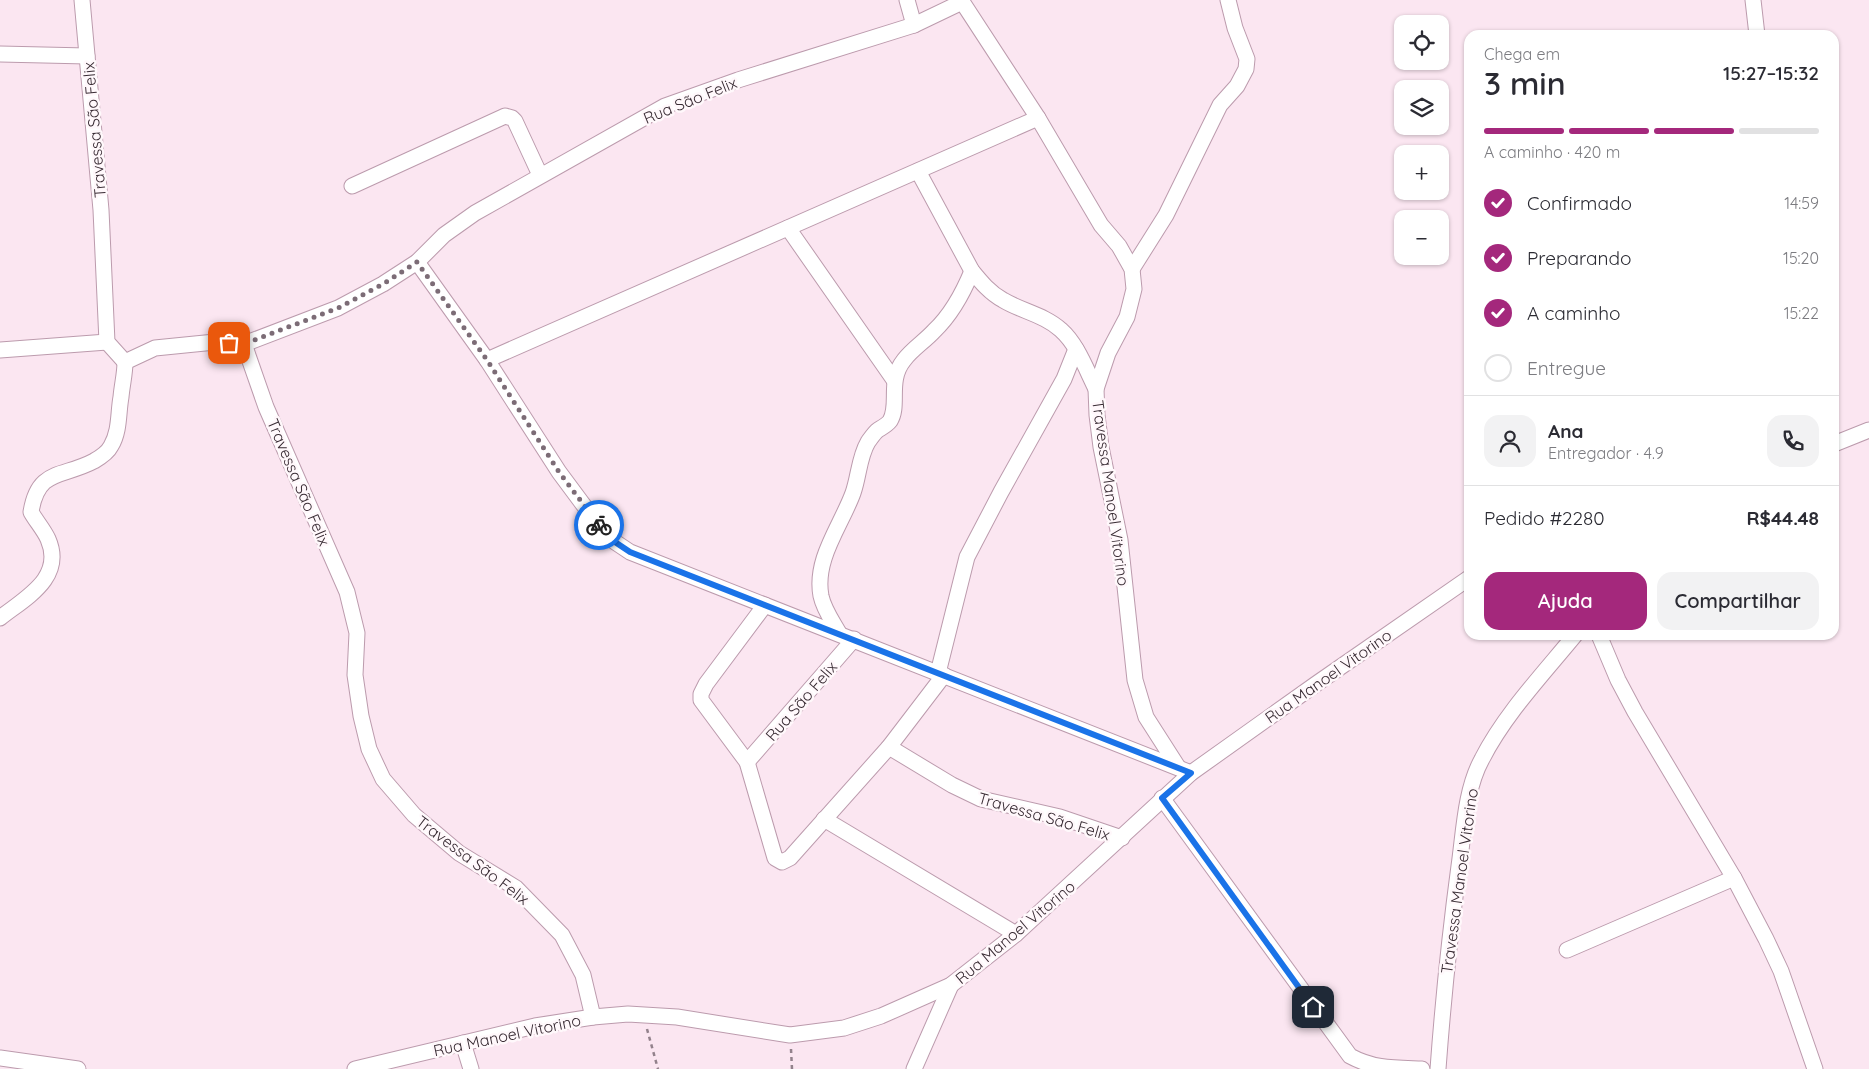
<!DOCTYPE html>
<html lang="pt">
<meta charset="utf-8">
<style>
body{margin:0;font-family:Quicksand,sans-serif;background:#f2f2f3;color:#2b2b33;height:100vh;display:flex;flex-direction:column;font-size:19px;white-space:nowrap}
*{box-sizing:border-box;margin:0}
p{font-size:16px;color:#7c7c81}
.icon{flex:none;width:28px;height:28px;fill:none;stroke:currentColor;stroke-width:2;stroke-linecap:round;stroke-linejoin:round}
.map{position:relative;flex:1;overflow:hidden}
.drawer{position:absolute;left:1464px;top:30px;width:375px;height:610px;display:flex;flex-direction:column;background:#fff;border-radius:15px;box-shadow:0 1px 4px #0004}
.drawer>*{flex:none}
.tools{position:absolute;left:1394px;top:15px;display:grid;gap:10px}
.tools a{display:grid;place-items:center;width:55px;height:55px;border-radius:10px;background:#fff;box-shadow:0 1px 4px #0004;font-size:25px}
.pin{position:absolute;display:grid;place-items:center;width:42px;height:42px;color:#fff;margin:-21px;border-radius:10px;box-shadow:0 2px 8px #0006}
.courier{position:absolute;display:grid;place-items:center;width:50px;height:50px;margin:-25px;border:4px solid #1a73e8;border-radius:50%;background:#fff;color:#222;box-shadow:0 1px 6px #0007}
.head em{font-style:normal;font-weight:600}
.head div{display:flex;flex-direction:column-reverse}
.head{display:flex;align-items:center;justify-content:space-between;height:85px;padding:0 20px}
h1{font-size:32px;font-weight:600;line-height:38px}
.bar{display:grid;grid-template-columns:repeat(4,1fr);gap:8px 5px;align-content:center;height:60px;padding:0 20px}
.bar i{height:6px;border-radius:4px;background:#e1e1e2}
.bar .active{background:#a4287c}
.bar p{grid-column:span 4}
.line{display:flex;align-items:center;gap:12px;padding:0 20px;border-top:1px solid #e1e1e2}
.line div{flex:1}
.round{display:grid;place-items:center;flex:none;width:52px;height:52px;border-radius:15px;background:#f2f2f3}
ol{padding:0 20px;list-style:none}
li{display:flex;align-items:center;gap:15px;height:55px}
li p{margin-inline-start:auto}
li .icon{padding:5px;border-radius:50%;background:#a4287c;color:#fff;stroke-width:4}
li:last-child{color:#7c7c81}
li i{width:28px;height:28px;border:2px solid #e1e1e2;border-radius:50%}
.cta{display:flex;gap:10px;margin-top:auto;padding:10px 20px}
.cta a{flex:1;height:58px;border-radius:15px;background:#a4287c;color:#fff;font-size:20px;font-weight:600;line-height:58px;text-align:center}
.cta a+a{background:#f2f2f3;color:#2b2b33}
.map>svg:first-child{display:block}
</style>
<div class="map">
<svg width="1869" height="1069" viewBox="0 0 1869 1069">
<rect width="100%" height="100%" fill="#fbe6f1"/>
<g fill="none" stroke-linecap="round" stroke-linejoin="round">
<defs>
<g id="minor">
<path d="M82,0L101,210L107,342L125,362L155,348L215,342L244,344L266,407L347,592L357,633L355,675L361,716L369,749L383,779L414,815L459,853L516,888L562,935L583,975L593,1017"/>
<path d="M907,0L914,25"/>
<path d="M961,0L1038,118L1101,225L1119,246L1132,269L1134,289L1127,317L1108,353L1096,389L1097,415L1101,447L1120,540L1135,680L1146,717L1178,767"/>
<path d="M1753,0L1757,35"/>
<path d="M0,54L87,56"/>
<path d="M918,171L972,271C981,282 990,293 1003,300C1021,311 1045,315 1061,330C1077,344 1086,369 1096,389"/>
<path d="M352,186L505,116L512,118L515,121L540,175"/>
<path d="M788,228L894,380"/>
<path d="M417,262L487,360L559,472L582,503L609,538L630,552L1191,773"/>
<path d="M1132,269L1166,215L1220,105L1237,86L1246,69L1247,59L1235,28L1228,0"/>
<path d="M244,344L338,308L383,284L417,262L444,235L475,213L665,106L738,80L914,25L962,2"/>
<path d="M0,350L107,342"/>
<path d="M487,360L1038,118"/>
<path d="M1834,444L1869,430"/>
<path d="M765,605L706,684L701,694V700L747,762L775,858L782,862L790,858L889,747L944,675"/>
<path d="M0,618C25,598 65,578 48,539C44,530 36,521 31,512C38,468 62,478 94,461C101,457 108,452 111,446C120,431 118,413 121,397C122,385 125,374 125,362"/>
<path d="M839,633C833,622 824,610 821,596C814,559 841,526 853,493C859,476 859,457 868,442C871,438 874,433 878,430C881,428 887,425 890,421C900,405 887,381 904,360C912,349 925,341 934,331C952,314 963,293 972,271"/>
<path d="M1599,635L1618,680L1635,712L1734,878L1766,939L1781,971L1815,1069"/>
<path d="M938,673L967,557L1001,492L1064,379L1076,349"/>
<path d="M889,747L952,785L981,799L1060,817L1122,838"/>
<path d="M747,762L854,639"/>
<path d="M1162,798L1350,1056C1374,1069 1394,1068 1422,1069"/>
<path d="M824,819L1016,934"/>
<path d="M1567,950L1734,878"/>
<path d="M463,1043L471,1069"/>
<path d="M0,1058L78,1069"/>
<path d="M355,1069L535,1026L593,1017L628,1014L677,1017L790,1035L844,1028L881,1016L951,985L1016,934L1191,773L1316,684L1469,578"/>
<path d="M914,1069L951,985"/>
<path d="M1438,1069C1443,1001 1450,933 1459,866C1464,831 1465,790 1482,759C1505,714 1543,674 1575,635"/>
</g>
</defs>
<use href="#minor" stroke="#bc9bad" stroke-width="17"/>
<g stroke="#93828c" stroke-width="2.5" stroke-dasharray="4 4" stroke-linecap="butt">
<path d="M647,1029L658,1069"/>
<path d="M791,1049L792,1069"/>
</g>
<use href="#minor" stroke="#fff" stroke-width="15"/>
</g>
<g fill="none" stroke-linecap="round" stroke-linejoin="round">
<path stroke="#7c6c76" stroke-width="5" stroke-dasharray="0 9" d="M229,343L244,344L338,308L383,284L417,262L487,360L559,472L599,525"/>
<path stroke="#1a73e8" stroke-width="6" d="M599,525L609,538L630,552L1191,773L1162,798L1313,1007"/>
</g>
<g text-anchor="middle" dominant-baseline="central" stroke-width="5" stroke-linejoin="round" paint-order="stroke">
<g font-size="16" fill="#382b33" stroke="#fff8fb">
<text transform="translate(690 100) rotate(-22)">Rua São Felix</text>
<text transform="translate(94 130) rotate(-95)">Travessa São Felix</text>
<text transform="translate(299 482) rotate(67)">Travessa São Felix</text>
<text transform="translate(1111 493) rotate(82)">Travessa Manoel Vitorino</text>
<text transform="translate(1328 676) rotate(-35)">Rua Manoel Vitorino</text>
<text transform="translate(801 701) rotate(-49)">Rua São Felix</text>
<text transform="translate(1044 816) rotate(16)">Travessa São Felix</text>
<text transform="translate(473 860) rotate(37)">Travessa São Felix</text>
<text transform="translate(1459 881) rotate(-82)">Travessa Manoel Vitorino</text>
<text transform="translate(1015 932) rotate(-40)">Rua Manoel Vitorino</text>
<text transform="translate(507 1035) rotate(-12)">Rua Manoel Vitorino</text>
</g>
</g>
</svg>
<div class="tools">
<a><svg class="icon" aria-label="locate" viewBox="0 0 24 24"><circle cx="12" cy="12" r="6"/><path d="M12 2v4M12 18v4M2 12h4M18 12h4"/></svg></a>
<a><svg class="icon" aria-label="layers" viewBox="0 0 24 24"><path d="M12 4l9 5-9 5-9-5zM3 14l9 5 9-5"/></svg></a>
<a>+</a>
<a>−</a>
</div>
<div class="pin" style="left:229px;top:343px;background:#ea580c"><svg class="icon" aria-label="bag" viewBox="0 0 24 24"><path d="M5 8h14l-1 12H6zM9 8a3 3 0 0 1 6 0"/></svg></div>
<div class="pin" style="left:1313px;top:1007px;background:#1f2937"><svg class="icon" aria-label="home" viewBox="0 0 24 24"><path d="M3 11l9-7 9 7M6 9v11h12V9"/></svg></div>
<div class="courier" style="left:599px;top:525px"><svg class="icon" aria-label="bike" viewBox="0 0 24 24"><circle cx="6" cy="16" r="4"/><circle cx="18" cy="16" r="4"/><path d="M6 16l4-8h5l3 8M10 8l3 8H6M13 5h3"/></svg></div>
<section class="drawer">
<div class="head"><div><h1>3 min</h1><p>Chega em</p></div><em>15:27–15:32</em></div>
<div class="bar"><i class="active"></i><i class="active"></i><i class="active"></i><i></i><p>A caminho · 420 m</p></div>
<ol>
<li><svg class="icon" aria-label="check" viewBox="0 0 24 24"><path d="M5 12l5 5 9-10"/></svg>Confirmado<p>14:59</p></li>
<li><svg class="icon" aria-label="check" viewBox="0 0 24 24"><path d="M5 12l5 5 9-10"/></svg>Preparando<p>15:20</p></li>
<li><svg class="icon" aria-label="check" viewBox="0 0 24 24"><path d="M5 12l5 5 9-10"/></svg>A caminho<p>15:22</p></li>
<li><i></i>Entregue</li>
</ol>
<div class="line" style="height:90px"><a class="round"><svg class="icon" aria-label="person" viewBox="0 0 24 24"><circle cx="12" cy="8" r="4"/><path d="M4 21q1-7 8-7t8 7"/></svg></a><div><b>Ana</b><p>Entregador · 4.9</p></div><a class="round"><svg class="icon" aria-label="phone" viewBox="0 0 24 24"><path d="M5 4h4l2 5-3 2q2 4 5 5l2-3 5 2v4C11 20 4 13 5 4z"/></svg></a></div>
<div class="line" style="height:65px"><div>Pedido #2280</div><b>R$44.48</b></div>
<div class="cta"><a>Ajuda</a><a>Compartilhar</a></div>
</section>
</div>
